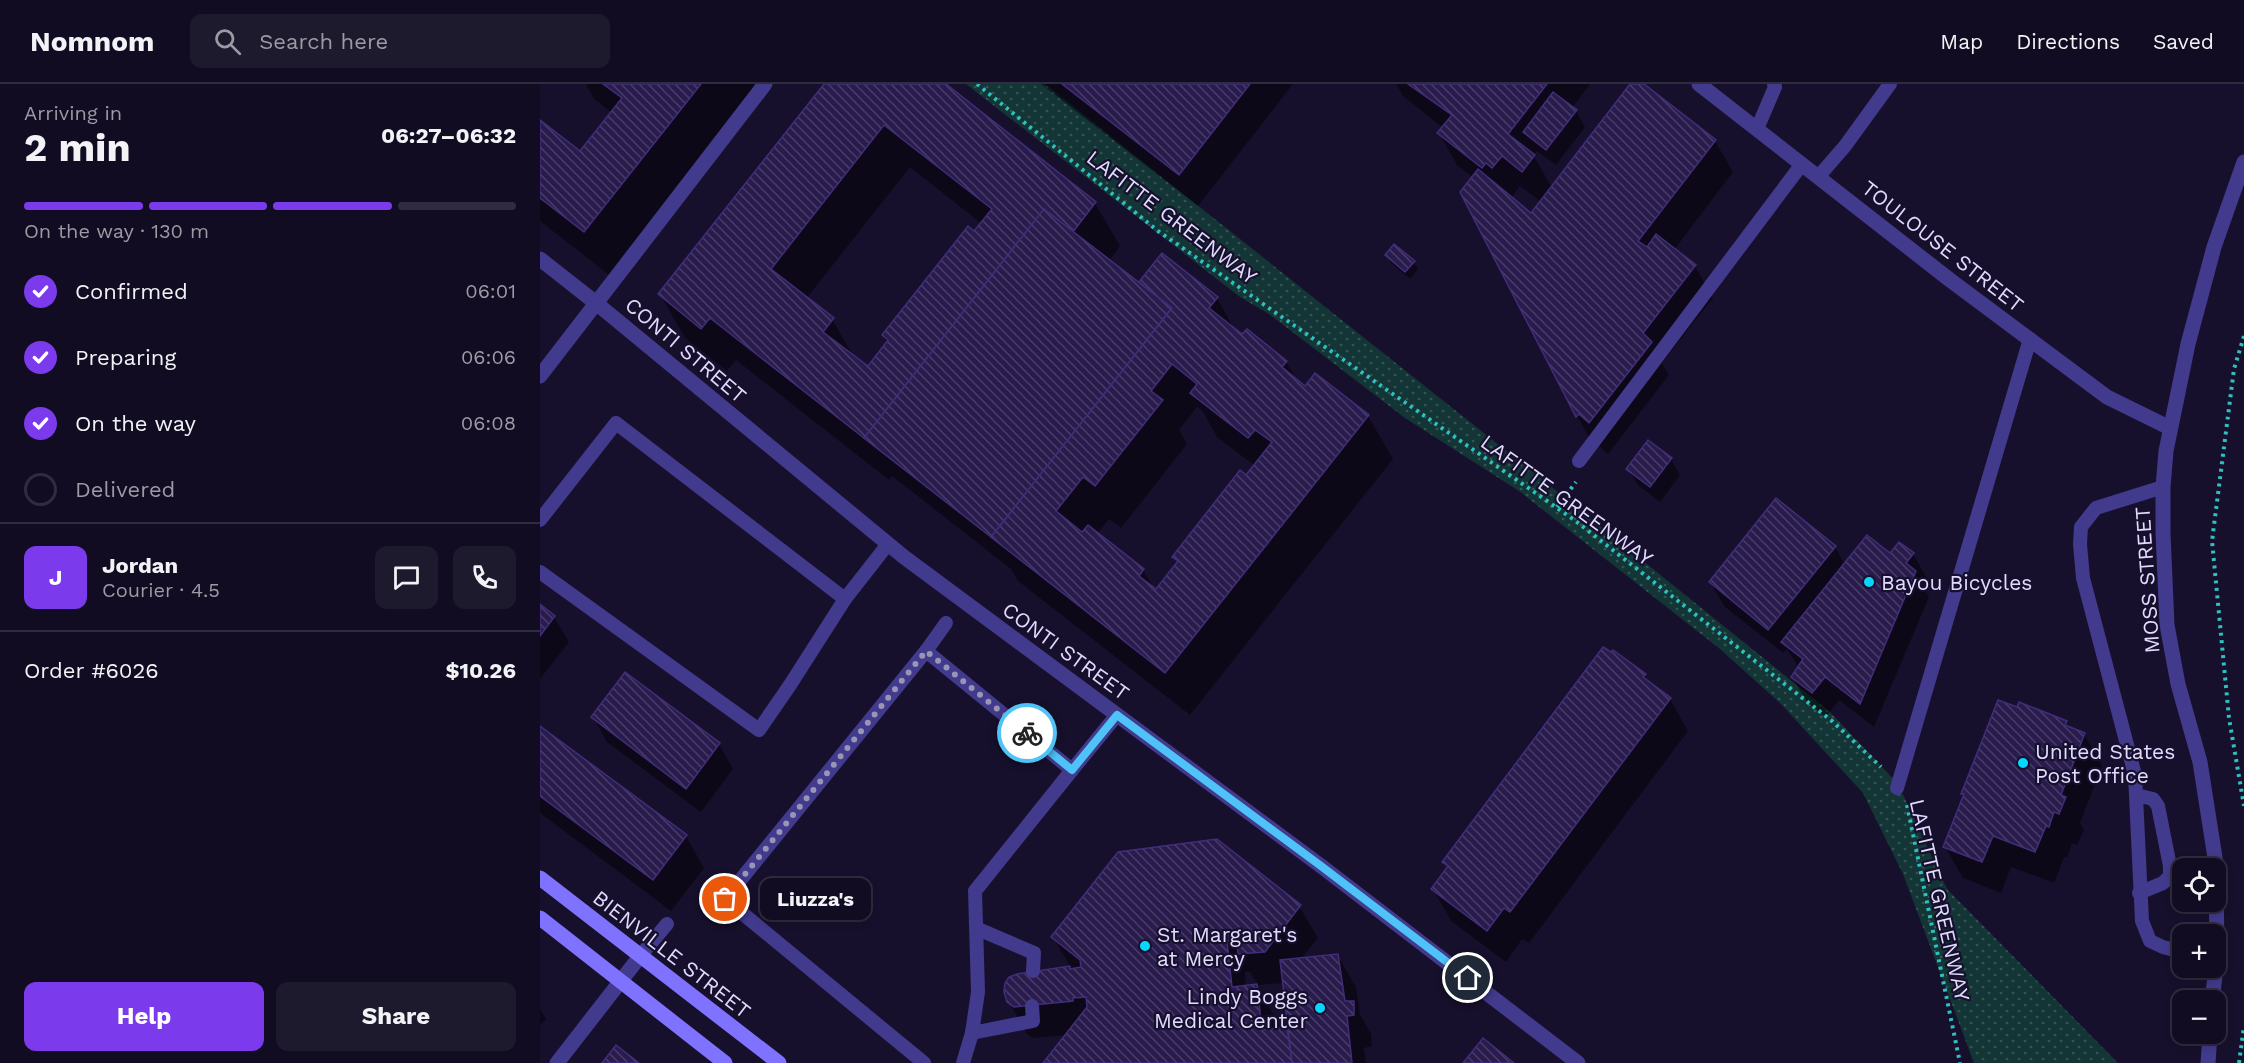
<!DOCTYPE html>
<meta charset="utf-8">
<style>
body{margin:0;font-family:"Work Sans",sans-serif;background:#1e1a2e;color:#f1f3f6;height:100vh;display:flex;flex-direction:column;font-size:22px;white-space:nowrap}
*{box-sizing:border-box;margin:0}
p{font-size:20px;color:#9c9ba5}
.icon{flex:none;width:33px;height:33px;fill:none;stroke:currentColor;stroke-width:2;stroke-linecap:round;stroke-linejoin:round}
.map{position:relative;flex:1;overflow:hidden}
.panel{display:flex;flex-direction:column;background:#110c21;width:540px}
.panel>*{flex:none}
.buttons{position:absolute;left:1632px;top:774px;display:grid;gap:12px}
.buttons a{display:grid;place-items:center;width:54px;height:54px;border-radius:12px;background:#110c21;box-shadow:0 3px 9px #0003,0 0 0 2px #302c3f;font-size:30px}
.pin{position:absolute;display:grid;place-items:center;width:51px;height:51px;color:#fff;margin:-26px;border:3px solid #fff;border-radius:50%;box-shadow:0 2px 6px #0007}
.courier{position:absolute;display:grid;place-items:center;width:60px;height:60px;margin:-30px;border:4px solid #4fc3f7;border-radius:50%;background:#fff;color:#222;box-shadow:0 2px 8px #0007}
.bubble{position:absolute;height:42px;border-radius:12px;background:#110c21;box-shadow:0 3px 9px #0003,0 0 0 2px #302c3f;font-size:20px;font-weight:700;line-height:42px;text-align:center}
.headline em{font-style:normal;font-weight:700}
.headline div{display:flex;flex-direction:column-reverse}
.headline{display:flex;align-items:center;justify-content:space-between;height:102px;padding:0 24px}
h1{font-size:39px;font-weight:700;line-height:45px}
.bar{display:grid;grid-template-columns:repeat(4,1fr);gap:9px 6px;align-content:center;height:72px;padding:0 24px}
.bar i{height:8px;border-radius:4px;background:#302c3f}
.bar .selected{background:#7c3aed}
.bar p{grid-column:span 4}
.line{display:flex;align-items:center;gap:15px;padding:0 24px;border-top:2px solid #302c3f}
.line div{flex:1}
.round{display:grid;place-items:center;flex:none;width:63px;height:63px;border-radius:12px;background:#1e1a2e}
ol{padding:0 24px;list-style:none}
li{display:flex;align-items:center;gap:18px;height:66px}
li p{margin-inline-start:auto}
li .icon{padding:6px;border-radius:50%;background:#7c3aed;color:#fff;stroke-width:4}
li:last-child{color:#9c9ba5}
li i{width:33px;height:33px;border:3px solid #302c3f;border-radius:50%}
.button{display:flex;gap:12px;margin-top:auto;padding:12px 24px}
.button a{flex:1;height:69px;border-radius:12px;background:#7c3aed;color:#fff;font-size:24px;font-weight:700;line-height:69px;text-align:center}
.button a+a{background:#1e1a2e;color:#f1f3f6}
header{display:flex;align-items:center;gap:36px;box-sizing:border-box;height:84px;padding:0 30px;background:#110c21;border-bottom:2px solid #302c3f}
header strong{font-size:28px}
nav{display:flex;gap:33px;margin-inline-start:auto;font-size:21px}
.search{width:420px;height:54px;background:#1e1a2e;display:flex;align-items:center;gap:15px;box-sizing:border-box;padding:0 21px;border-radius:12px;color:#9c9ba5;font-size:22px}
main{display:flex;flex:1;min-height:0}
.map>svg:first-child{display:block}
</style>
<header>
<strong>Nomnom</strong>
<div class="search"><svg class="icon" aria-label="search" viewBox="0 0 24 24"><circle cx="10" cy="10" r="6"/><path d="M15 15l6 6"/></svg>Search here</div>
<nav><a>Map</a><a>Directions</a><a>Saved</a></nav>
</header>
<main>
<section class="panel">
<div class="headline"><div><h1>2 min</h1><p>Arriving in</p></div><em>06:27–06:32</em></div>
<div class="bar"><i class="selected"></i><i class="selected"></i><i class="selected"></i><i></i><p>On the way · 130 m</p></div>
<ol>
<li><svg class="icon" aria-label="check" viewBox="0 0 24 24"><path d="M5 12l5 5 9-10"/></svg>Confirmed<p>06:01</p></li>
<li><svg class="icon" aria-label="check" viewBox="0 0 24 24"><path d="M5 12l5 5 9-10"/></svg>Preparing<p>06:06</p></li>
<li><svg class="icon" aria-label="check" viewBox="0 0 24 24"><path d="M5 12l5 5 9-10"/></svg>On the way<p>06:08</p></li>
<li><i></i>Delivered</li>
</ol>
<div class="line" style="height:108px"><b class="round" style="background:#7c3aed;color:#fff">J</b><div><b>Jordan</b><p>Courier · 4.5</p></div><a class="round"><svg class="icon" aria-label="chat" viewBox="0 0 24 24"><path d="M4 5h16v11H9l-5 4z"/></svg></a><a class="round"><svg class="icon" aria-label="phone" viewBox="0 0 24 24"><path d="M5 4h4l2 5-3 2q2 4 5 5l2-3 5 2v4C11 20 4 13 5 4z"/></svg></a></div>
<div class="line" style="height:78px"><div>Order #6026</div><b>$10.26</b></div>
<div class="button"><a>Help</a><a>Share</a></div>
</section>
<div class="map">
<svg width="1704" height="979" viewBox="0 0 1704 979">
<defs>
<pattern id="park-dots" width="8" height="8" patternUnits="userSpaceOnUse" patternTransform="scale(1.5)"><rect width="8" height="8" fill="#133536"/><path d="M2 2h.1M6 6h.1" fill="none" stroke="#355254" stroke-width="1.8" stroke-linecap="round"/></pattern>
<pattern id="building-back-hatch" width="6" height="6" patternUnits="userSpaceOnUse" patternTransform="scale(1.5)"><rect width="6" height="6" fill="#291c4d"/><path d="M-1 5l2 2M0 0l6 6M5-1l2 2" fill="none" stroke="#483c68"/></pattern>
</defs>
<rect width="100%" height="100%" fill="#17102c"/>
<path fill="url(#park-dots)" d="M426,0H505L993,388L1290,628L1358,700L1407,805L1578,979H1434L1363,790L1323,709L1241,620L1180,565L979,407L865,334L729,230L700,213Z"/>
<g fill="#0007" fill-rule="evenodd">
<path d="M46,0H220L69,191L0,137V38L40,69L72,29L54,15Z"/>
<path d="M286,0H403L555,119L580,162L569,177L599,200L622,171L677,214L696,248L746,278L758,298L765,304L828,332L853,375L650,631L478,497L471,485L352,392L349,396L196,276L187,287L145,254L120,210ZM370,83L442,140L343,252L348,259L328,284L315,275L292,235L266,215ZM657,323L662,326L677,353L715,382L634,473L638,480L616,508L603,486L557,450L569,435L581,444L647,360L639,346Z"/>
<path d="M501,0H753L658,122Z"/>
<path d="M856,0H1050L1032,24L1036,27L1045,43L1016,81L997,67L994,72L1012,104L1092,0H1101L1175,57L1193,88L1134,166L1155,182L1173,214L1122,279L1129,291L1068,370L1058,361L1055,363L1037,332L933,93L917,81L899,49L903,44L863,12ZM980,102L1001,118L991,131L971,114Z"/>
<path d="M847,171L874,178L878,185L870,195L851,179Z"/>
<path d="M1131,375L1140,391L1120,418L1098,401L1088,385Z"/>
<path d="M1295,463L1305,481L1350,471L1373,470L1387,494L1382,501L1389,513L1334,643L1299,616L1286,633L1267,618L1252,593L1259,584L1247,565L1243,569L1185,523L1170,498Z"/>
<path d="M0,522L14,533L29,558L0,595Z"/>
<path d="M1071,570L1104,591L1110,600L1130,615L1148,647L989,859L982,855L966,878L911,837L893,805L908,785L904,778Z"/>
<path d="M86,590L179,660L193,685L161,728L67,658L53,633Z"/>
<path d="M1526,638L1531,645L1544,650L1562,682L1540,739L1544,746L1537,761L1532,759L1527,774L1524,773L1514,799L1471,783L1461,809L1423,794L1405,763L1425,712L1423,709Z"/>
<path d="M0,644L146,752L164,784L131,827L0,729Z"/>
<path d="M759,822L778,854L761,875L798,872L816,903L820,930L831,950L832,962L824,964L826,979H505L527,951L493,954L487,950L469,918L477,891L531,884L513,853ZM705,888H710L718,901L744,899L749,944L736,946L735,933L716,901L706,903Z"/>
<path d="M0,925L6,935L0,942Z"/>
</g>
<g fill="url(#building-back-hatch)" stroke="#412d7a" stroke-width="1.5" fill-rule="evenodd">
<path d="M63,0H161L44,148L0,114V36L40,67L82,14Z"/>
<path d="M284,0H406L556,118L533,148L504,125L324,354L170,234L161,245L118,210ZM344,41L452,125L434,147L428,142L342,251L348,256L328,282L283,248L294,234L231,185Z"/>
<path d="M522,0H710L639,91Z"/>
<path d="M868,0H1007L968,50L995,71L982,88L962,72L952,84L946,79L942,84L897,49L912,31Z"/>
<path d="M1090,0H1104L1176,56L1098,157L1107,163L1116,150L1156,181L1103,249L1112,258L1049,339L1039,330L1036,333L920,108L938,85L991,129Z"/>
<path d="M1013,8L1037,26L1006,66L983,48Z"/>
<path d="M504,125L632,224L451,453L324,354Z"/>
<path d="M854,160L875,177L865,188L845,171Z"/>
<path d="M622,169L678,213L669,224L702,250L707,245L747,277L742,283L765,302L775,289L829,331L625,589L451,453L632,224L599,198ZM632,280L657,300L650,309L708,354L715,346L732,358L706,391L700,386L632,473L638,477L616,505L599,492L604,485L548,441L542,448L516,427L543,393L555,402L623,316L611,307Z"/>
<path d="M1108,356L1132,374L1110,403L1086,385Z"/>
<path d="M1236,414L1296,462L1228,546L1169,498Z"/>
<path d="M1327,451L1350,469L1359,458L1374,469L1366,479L1376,487L1320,620L1285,593L1272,609L1251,593L1263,575L1241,558Z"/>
<path d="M0,520L15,532L0,552Z"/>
<path d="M1063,563L1071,568L1073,566L1106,590L1103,593L1131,614L970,828L964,824L947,847L891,805L908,782L902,778Z"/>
<path d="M85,588L180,659L146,705L51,633Z"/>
<path d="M1458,616L1477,623L1479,618L1527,637L1525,641L1545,649L1521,711L1526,713L1519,730L1514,728L1509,743L1506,742L1495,768L1453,752L1442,778L1403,763L1424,710H1421Z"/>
<path d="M0,642L147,751L113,796L0,712Z"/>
<path d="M677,755L761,821L725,868L698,870L697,856L687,857L692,903L717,900L722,946L747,943L752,979H503L547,923L546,913L533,914V917L474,923L467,918L464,908L465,899L469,893L477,890L530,882V885L541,883L540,876L511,853L578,768Z"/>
<path d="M798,870L805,917H814V931L807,932L812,979H752L740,876Z"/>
<path d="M943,954L974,979H923Z"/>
<path d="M76,961L99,979H62Z"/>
</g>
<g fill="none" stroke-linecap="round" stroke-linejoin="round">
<g stroke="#2dc1c1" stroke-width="4" stroke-dasharray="3 4.5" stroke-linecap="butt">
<path d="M437,0L618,147L1033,435L1292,637L1341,683"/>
<path d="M1704,252L1694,285L1672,457L1689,634L1704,722"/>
<path d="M1017,423L1036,398"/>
<path d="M1367,721L1420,979"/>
<path d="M1699,979L1704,942"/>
</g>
<g stroke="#423a8c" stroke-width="14">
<path d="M1217,45L1235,3L1234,0"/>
<path d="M1279,92L1305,62L1350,0"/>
<path d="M1039,377L1262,80"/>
<path d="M1623,403L1556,424L1541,443L1540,460L1543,494L1595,691L1602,837L1610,857L1623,863L1642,868"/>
<path d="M0,436L76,339L305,515"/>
<path d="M0,488L219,646L250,601L305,515L348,460"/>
<path d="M386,567L406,539"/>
<path d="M532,686L577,631"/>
<path d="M1357,704L1490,255"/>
<path d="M1596,711L1613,715L1618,722L1630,782V792L1623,799L1599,809"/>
<path d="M438,845L494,869L493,887"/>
<path d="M101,871L127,840"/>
<path d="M432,949L493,937L492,922"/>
<path d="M384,979L185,815L386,567L532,686L435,807L438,908L432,949L423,979"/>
</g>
<g stroke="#423a8c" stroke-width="15">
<path d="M1159,0L1410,196L1567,313L1630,344"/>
<path d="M0,175L56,219L364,473L781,782L1038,979"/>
<path d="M0,292L225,0"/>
<path d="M1672,916L1677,877L1676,780L1660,678L1638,600L1627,541L1623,449V403L1626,367L1648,260L1674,163L1704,78"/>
<path d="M17,979L101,871"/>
<path d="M1668,979L1670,950"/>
</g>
<g stroke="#7e72ff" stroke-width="15">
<path d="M0,794L239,979"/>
<path d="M0,834L185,979"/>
</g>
</g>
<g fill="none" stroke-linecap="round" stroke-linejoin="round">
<path stroke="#9a94b5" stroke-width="6" stroke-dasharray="0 10.8" d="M185,815L386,567L487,649"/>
<path stroke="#4fc3f7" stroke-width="8" d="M487,649L532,686L577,631L781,782L928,894"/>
</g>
<g fill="#07d7ff" stroke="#17102c" stroke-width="2">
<circle cx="1329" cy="498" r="6"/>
<circle cx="1483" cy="679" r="6"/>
<circle cx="605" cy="862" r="6"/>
<circle cx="780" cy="924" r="6"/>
</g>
<g text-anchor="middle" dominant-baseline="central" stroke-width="4.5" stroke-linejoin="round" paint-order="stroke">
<g font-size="21" fill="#e1dbff" stroke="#17102c">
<text transform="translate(632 133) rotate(37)">LAFITTE GREENWAY</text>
<text transform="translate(1403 162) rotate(38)">TOULOUSE STREET</text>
<text transform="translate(146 266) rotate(40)">CONTI STREET</text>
<text transform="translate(1027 416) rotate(36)">LAFITTE GREENWAY</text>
<text transform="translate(1607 496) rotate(-94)">MOSS STREET</text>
<text transform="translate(526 567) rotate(36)">CONTI STREET</text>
<text transform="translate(1400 816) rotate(77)">LAFITTE GREENWAY</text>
<text transform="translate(132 870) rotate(38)">BIENVILLE STREET</text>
</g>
<g font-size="21" fill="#e1dbff" stroke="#17102c" text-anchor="start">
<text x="1341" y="498">Bayou Bicycles</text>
<text x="1495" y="667">United States<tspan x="1495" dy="24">Post Office</tspan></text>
<text x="617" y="850">St. Margaret's<tspan x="617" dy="24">at Mercy</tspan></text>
<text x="768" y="912" text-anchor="end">Lindy Boggs<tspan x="768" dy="24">Medical Center</tspan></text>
</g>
</g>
</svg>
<div class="buttons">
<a><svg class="icon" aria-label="locate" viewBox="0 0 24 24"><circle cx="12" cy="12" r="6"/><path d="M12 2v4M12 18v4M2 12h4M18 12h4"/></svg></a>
<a>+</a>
<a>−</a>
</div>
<div class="pin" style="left:185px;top:815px;background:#ea580c"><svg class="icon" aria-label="bag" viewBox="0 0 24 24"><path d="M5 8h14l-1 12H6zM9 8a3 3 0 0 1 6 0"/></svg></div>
<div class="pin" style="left:928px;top:894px;background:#1f2937"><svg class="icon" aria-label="home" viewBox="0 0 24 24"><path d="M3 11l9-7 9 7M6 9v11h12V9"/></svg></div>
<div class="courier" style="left:487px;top:649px"><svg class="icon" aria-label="bike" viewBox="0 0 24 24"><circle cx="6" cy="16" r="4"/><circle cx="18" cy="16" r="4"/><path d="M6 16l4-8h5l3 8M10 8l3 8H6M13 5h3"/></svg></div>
<div class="bubble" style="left:220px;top:794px;width:111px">Liuzza's</div>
</div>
</main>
